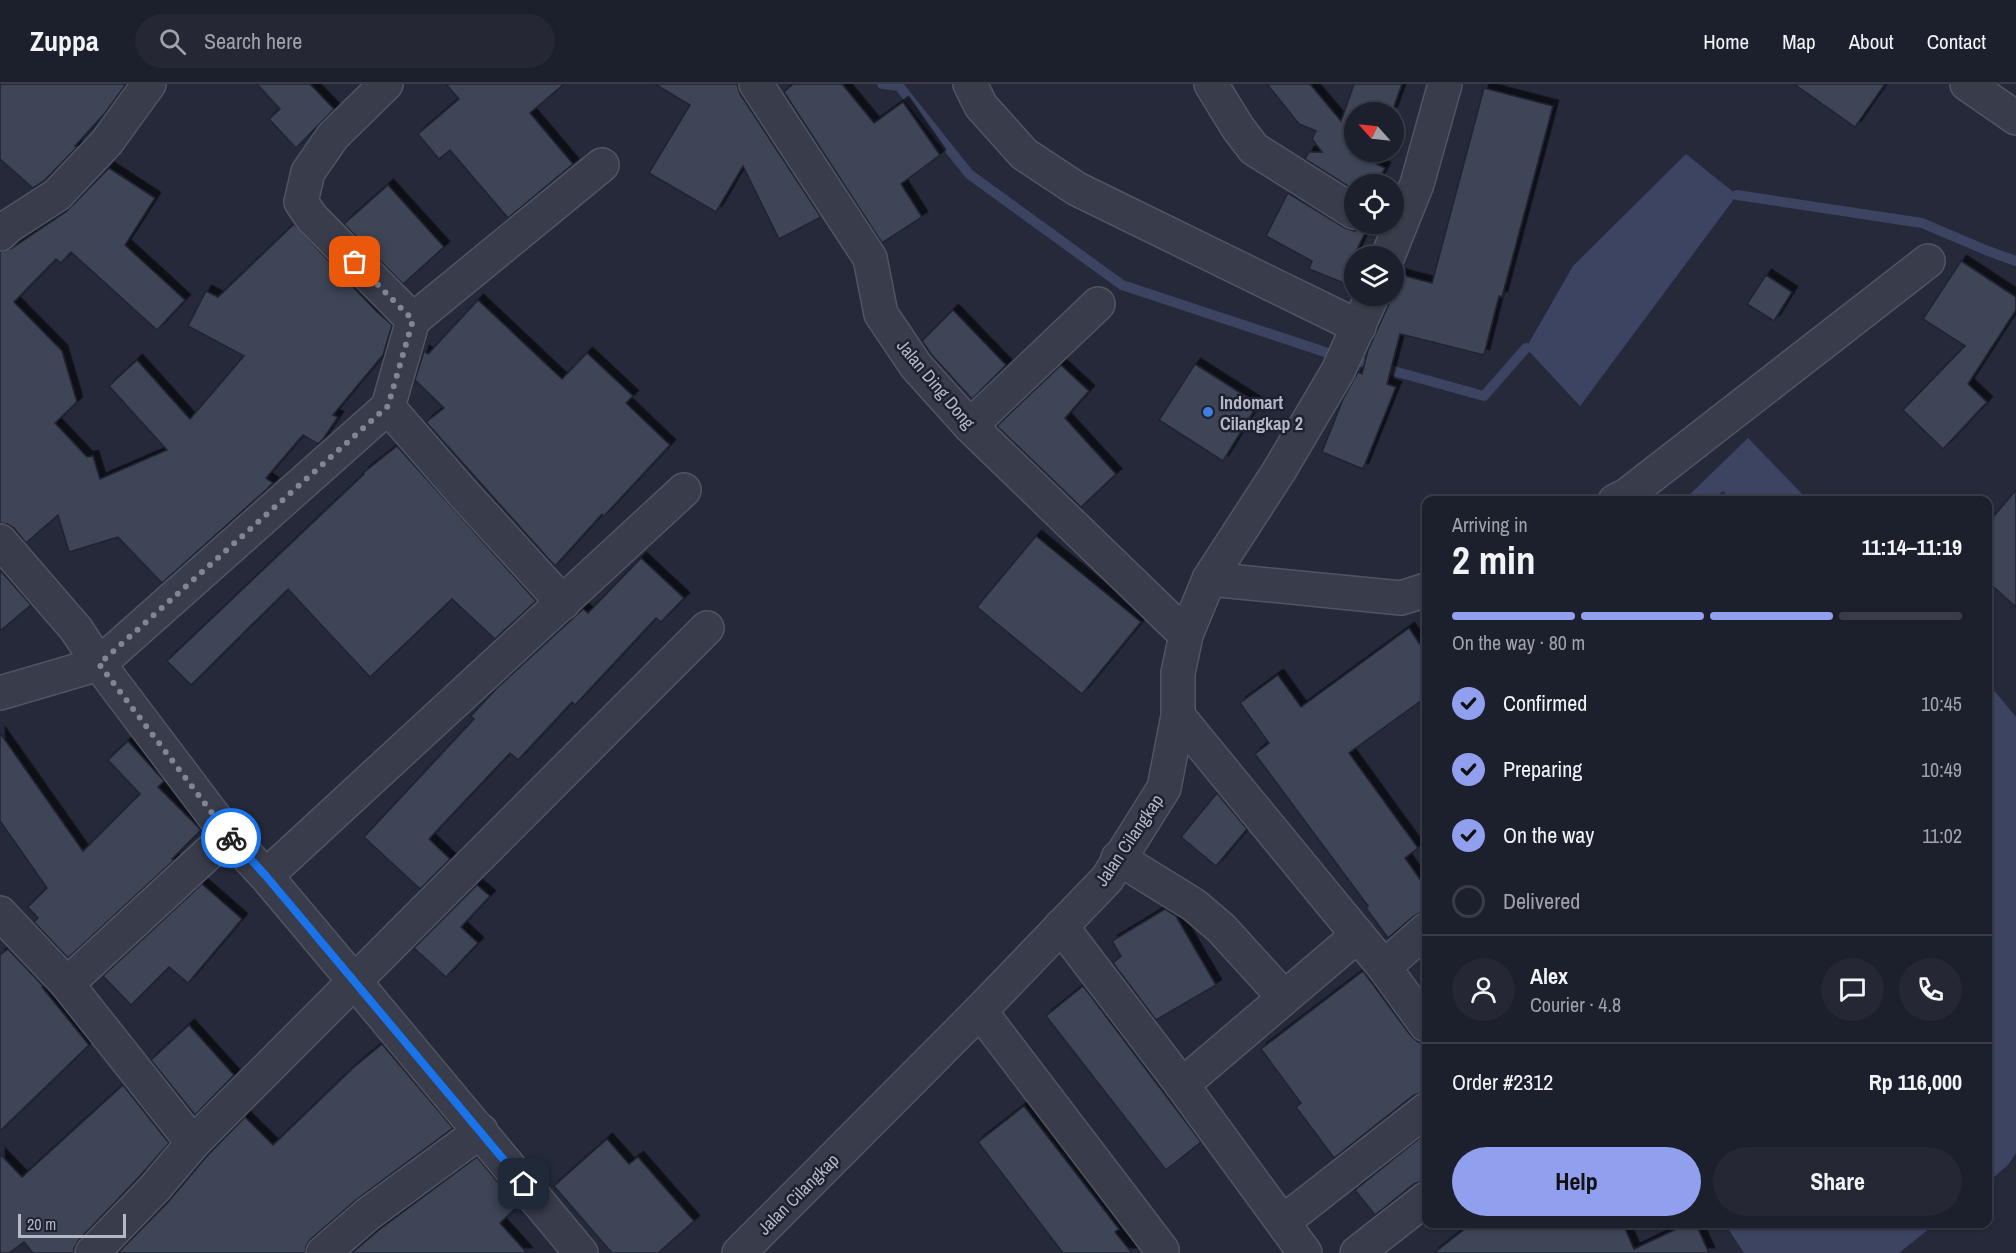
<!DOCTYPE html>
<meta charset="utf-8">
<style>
body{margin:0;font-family:"Archivo Narrow",sans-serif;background:#252734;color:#f1f3f6;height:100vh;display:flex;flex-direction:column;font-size:22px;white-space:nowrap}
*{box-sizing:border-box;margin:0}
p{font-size:20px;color:#a0a2a9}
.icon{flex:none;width:33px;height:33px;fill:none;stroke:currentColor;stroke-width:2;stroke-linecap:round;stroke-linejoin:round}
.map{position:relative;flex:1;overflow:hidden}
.details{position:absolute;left:1422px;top:412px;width:570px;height:732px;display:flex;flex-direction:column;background:#1c1f2c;border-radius:12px;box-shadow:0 2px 4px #0004,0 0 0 2px #3a3d48}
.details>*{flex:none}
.needle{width:39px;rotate:297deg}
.fabs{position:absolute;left:1344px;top:18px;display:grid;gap:12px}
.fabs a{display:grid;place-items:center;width:60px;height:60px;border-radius:50%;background:#1c1f2c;box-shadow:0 2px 4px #0004,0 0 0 2px #3a3d48;font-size:30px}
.scale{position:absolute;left:18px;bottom:15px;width:108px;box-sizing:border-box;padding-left:6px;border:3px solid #b4b7c6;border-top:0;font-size:16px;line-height:21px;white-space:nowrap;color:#b4b7c6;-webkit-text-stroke:4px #1e212f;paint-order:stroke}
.pin{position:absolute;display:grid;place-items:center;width:51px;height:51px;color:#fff;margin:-26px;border-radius:12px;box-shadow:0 3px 9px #0006}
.courier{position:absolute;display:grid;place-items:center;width:60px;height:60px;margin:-30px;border:4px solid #1a73e8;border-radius:50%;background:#fff;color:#222;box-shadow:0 2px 8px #0007}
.head em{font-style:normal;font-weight:700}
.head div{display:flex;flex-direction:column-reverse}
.head{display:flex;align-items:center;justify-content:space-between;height:102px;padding:0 30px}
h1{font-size:39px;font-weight:700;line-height:45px}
.bar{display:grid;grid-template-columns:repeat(4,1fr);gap:9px 6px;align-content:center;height:72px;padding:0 30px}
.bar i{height:8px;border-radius:4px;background:#3a3d48}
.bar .active{background:#91a0ee}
.bar p{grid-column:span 4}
.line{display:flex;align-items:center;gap:15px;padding:0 30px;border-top:2px solid #3a3d48}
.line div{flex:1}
.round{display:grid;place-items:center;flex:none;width:63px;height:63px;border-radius:32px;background:#252734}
ol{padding:0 30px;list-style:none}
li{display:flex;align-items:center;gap:18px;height:66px}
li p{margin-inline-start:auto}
li .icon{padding:6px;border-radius:50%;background:#91a0ee;color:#111;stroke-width:4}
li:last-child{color:#a0a2a9}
li i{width:33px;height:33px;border:3px solid #3a3d48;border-radius:50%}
.cta{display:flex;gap:12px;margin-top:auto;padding:12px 30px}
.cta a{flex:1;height:69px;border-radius:36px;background:#91a0ee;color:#111;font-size:24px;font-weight:700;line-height:69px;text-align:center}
.cta a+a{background:#252734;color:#f1f3f6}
header{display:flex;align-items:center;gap:36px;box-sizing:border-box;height:84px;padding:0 30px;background:#1c1f2c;border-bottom:2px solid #3a3d48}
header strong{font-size:28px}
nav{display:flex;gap:33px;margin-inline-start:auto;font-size:21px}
.search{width:420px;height:54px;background:#252734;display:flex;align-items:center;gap:15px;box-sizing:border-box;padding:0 21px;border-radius:33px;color:#a0a2a9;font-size:22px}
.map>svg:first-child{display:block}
</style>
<header>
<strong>Zuppa</strong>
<div class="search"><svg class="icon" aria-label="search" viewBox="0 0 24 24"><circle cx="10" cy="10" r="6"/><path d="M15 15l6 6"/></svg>Search here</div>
<nav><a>Home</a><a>Map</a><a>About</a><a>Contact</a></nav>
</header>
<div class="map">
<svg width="2016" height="1169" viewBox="0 0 2016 1169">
<defs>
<filter id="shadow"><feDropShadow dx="5.5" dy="-5.5" stdDeviation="0" flood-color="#0009"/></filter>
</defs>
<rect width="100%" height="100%" fill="#25293a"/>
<g fill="#3c4462">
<path d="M1686,70L1737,111L1580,322L1526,264L1573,182Z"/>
<path d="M1748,354L1809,417H1732L1723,407L1711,417H1683Z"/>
<path d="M1988,599L2016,633V1069L2008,1081L1988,1098Z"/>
<path d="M1725,1140H1935L1899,1169H1744Z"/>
</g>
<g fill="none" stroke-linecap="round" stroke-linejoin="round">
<g stroke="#3c4462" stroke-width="10">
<path d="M882,0L899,2L969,90L1122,201L1325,268L1484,312L1526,264"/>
<path d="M1737,111L1922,139L1988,167L2016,177"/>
</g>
</g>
<g fill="#3e4457" stroke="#202331" stroke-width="1.5" filter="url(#shadow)">
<path d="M0,0H126L105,29L75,62L77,63L45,96L33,104L0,75Z"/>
<path d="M257,0H310L334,25L296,64L269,35L280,25Z"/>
<path d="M446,0H564L530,29L573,80L508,134L450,66L439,75L418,50L459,15Z"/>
<path d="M655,0H737L740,10L821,133L779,155L743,82L716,128L649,89L690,21Z"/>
<path d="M793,0H842L874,39L903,18L940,71L901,100L922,133L882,159L784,8Z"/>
<path d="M1267,0H1310L1341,37L1354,0H1402L1392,28H1354V68H1377L1372,78L1385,84L1376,100H1354V106L1305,75L1309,68H1322L1312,55L1316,47L1299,40Z"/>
<path d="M1794,0H1885L1855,43Z"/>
<path d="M1484,4L1553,22L1502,213L1499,212L1484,271L1400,250L1387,300L1396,303L1363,385L1322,368L1343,315L1358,288L1362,290L1368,266L1389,220L1391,212H1394V189L1432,199Z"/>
<path d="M109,84L155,114L125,161L185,216L157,246L71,168L61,179L56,175L14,218L62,267L77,318L55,339L87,373L93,372L100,395L167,366L109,302L137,276L190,335L244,272L188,242L206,207L218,213L294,140L375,226L392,241L383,271L333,331L338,333L323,355L318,360L303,351L266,394L273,399L267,405L162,499L118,453L69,468L58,431L26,459L14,444L7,440L0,439V168L12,164L67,127Z"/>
<path d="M388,101L444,163L403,200L344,140Z"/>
<path d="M1288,109L1345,144L1354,147L1362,145L1369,140L1354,172V203L1309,185L1312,177L1266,152Z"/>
<path d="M1961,177L2016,213V226L1968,300L1987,318L1943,365L1903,326L1965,262L1923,235Z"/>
<path d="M1766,191L1792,208L1774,237L1747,220Z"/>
<path d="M478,216L562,295L587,269L633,312L626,319L670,361L604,432L602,430L555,482L426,338L444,324L415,296L424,267L428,270Z"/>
<path d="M953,226L1006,281L972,315L931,270L922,257Z"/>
<path d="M1195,280L1258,320L1223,377L1159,336Z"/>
<path d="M1061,281L1089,307L1065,334L1116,390L1081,423L997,342Z"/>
<path d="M397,362L536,517L495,555L452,515L370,593L288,505L191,601L167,577L364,390L363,389Z"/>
<path d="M2016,406V523L1988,498V439Z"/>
<path d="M1036,452L1141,538L1082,610L977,523Z"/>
<path d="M641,474L684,514L661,538L656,534L575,621L572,618L518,676L510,669L429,755L450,775L420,805L364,753L474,635L471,632L497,604L583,525L588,529Z"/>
<path d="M0,486L31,521L0,547Z"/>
<path d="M1409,544L1426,569V613L1349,669L1418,764L1405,774L1426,804V828H1422L1414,832L1388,854L1366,824L1368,822L1255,670L1269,659L1240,619L1278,591L1301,623Z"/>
<path d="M0,649L83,767L140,710L108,676L128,657L164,697L158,703L201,746L172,775L174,776L68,874L34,838L38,834L28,823L47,804L0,737Z"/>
<path d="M1217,709L1247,745L1216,782L1181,753Z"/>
<path d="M202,800L242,835L188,899L169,883L131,921L103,892Z"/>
<path d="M477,801L490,812L461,843L478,859L446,893L414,864Z"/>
<path d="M1165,825L1176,832L1216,901L1156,936L1113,879L1121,872L1112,857Z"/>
<path d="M8,865L43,902L42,903L89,961L0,1047V871Z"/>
<path d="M1363,887L1411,952L1418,958L1426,960V1008L1414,1011L1334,1074L1296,1023L1301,1019L1261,965Z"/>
<path d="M1083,902L1201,1058L1166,1086L1046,932Z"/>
<path d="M189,941L234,991L195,1031L151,976Z"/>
<path d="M382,960L453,1044L356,1116L311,1155L306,1162L305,1169H118L168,1118L207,1072L245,1033L273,1061L353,984Z"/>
<path d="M123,1001L169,1059L140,1092L79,1156L74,1164V1169H33L24,1158L9,1169H0V1070L22,1093Z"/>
<path d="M1024,1022L1119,1145L1115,1148L1132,1169H1063L978,1058Z"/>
<path d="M1426,1049V1096L1414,1100L1375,1131L1355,1106Z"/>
<path d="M607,1055L629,1080L638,1073L694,1137L658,1169H612L554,1102Z"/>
<path d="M477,1073L518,1122L500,1139L527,1169H352L380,1145Z"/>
<path d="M1471,1140H1623L1634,1165L1687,1140H1696L1709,1169H1434Z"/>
</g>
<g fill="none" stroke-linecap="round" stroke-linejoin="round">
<defs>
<g id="minor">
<path d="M386,0L333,52L308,88L301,118L312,134L413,236"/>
<path d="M756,0L870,174L881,230L916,282L970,342L1186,551"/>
<path d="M970,0L981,22L1024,70L1077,105L1359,243"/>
<path d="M1211,0L1238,44L1254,65L1354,128"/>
<path d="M1967,0L2016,34"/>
<path d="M0,150L9,142L57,111L107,58L149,0"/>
<path d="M1388,172L1417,100L1445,0"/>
<path d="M388,323L462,408L563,519"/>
<path d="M970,342L1098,220"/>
<path d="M1615,417L1627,411L1928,177"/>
<path d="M0,457L76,545L99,580L388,323L413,236L602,81"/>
<path d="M1209,495L1401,514L1426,506"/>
<path d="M0,609L99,580L228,751L266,792L355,898L581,1169"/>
<path d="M1178,632L1384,883L1426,941"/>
<path d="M1118,774L1194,821L1221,844L1284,913"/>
<path d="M266,792L684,406"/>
<path d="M0,829L67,900L193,1059"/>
<path d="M1061,842L1182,1001L1305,1169"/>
<path d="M1384,883L1426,846"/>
<path d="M67,900L228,751"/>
<path d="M980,927L1162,1166"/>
<path d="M1182,1001L1358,851"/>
<path d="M1283,1138L1426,1026"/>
<path d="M92,1169L154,1105L193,1059L707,544"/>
<path d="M323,1169L368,1130L481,1047"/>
<path d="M739,1169L980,927L1107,795L1164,704L1178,632V589L1186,551L1209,495L1279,387L1338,287L1372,212"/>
<path d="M1357,1169L1426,1115"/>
</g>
</defs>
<use href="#minor" stroke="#515462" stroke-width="36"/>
<use href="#minor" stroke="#393c4a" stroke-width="33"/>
</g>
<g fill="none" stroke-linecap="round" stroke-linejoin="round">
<path stroke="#828595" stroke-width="6" stroke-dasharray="0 10.8" d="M231,754L99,580L388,322L413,236L355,178"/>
<path stroke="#1a73e8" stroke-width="8" d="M231,754L266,792L524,1100"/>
</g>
<circle fill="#3f7fe0" stroke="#1e212f" stroke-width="2" cx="1208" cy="328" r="6"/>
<g text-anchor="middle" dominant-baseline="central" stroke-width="5" stroke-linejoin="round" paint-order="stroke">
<g font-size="18" fill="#b4b7c6" stroke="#1e212f">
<text transform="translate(936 300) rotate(50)">Jalan Ding Dong</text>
<text transform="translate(1129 756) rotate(-56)">Jalan Cilangkap</text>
<text transform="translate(798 1110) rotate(-45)">Jalan Cilangkap</text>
</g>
<g font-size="18" font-weight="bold" fill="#b4b7c6" stroke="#1e212f" text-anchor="start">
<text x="1220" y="318">Indomart<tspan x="1220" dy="21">Cilangkap 2</tspan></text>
</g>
</g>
</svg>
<div class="fabs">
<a><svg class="needle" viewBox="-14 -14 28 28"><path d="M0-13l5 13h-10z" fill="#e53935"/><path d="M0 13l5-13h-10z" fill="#a0a2a9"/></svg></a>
<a><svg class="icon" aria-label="locate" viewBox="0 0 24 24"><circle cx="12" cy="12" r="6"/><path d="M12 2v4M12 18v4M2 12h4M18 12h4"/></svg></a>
<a><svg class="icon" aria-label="layers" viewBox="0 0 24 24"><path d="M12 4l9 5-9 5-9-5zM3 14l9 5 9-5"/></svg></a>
</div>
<div class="scale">20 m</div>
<div class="pin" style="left:355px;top:178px;background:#ea580c"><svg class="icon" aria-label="bag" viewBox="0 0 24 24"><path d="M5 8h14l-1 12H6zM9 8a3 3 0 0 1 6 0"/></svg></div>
<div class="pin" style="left:524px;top:1100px;background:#1f2937"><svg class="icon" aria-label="home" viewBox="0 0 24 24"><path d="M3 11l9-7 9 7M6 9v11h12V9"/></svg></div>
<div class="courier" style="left:231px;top:754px"><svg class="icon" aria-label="bike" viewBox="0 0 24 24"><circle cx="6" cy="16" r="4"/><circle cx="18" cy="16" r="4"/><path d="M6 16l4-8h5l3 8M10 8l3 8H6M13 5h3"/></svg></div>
<section class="details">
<div class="head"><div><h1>2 min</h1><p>Arriving in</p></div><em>11:14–11:19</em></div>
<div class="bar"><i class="active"></i><i class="active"></i><i class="active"></i><i></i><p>On the way · 80 m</p></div>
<ol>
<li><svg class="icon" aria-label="check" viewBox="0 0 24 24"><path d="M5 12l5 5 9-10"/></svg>Confirmed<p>10:45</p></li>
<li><svg class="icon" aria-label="check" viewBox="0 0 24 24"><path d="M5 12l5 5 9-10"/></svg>Preparing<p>10:49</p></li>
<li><svg class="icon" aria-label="check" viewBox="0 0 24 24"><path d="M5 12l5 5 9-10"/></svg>On the way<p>11:02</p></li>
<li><i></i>Delivered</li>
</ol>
<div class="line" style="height:108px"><a class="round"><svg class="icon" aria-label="person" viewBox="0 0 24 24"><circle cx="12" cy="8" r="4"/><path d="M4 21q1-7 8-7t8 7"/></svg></a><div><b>Alex</b><p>Courier · 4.8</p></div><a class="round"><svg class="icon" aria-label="chat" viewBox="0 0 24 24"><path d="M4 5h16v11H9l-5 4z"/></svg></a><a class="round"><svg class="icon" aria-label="phone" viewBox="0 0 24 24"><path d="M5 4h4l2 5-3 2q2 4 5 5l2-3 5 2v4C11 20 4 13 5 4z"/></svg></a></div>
<div class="line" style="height:78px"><div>Order #2312</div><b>Rp 116,000</b></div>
<div class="cta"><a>Help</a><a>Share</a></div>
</section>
</div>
